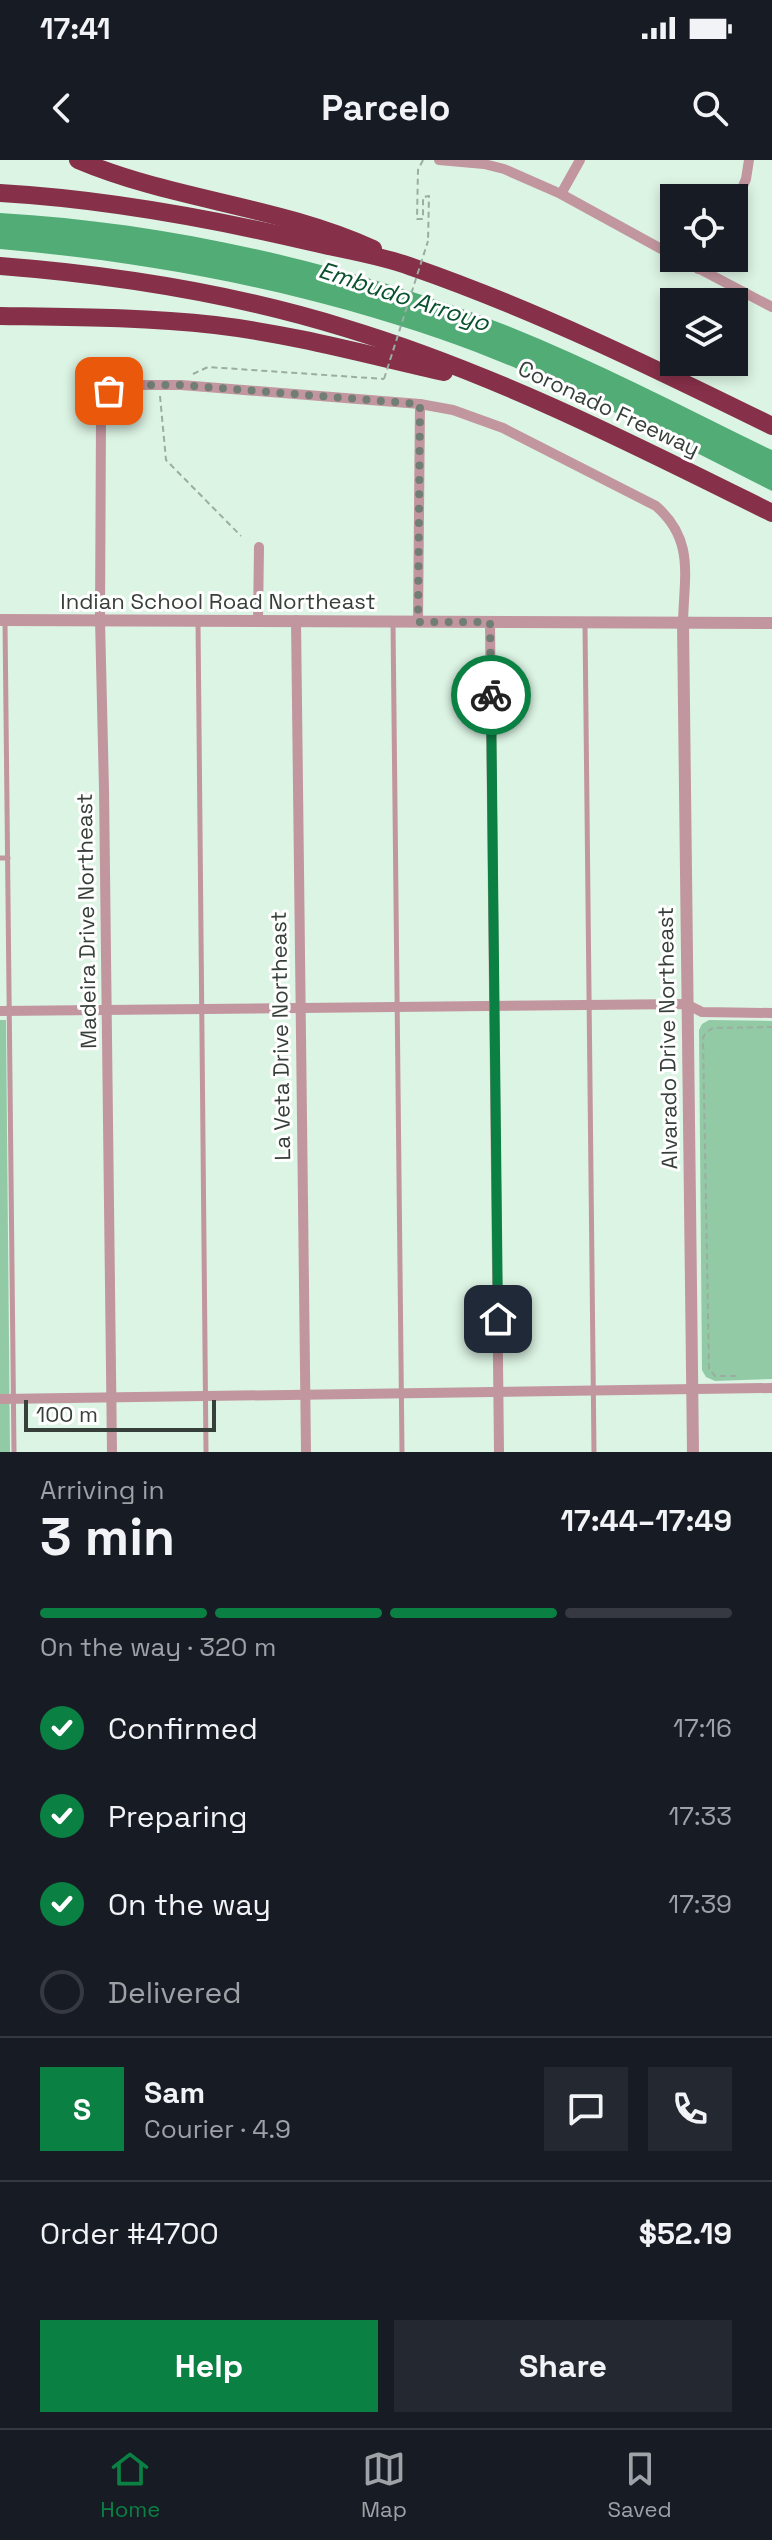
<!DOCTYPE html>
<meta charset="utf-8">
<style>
body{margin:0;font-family:"Space Grotesk",sans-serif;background:#242831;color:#f1f3f6;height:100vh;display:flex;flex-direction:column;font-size:30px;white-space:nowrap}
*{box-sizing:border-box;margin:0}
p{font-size:26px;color:#9ea1a6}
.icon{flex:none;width:44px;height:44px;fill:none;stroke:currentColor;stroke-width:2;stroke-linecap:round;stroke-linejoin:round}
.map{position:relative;height:1292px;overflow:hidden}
.drawer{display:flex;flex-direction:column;background:#171b24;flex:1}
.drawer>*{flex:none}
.controls{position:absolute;left:660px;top:24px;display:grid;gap:16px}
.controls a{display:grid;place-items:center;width:88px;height:88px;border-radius:0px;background:#171b24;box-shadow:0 4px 12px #0003;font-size:40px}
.scale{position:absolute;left:24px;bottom:20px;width:192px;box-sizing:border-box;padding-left:8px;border:4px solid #363f39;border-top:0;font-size:22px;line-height:28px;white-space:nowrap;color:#363f39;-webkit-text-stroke:6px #fff;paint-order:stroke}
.pin{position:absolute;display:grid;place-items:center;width:68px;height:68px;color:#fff;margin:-34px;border-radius:16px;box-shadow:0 4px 12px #0006}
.courier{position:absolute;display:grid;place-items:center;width:80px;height:80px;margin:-40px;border:6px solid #0b8043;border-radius:50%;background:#fff;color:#222;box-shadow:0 2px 10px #0007}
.overview em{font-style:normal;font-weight:800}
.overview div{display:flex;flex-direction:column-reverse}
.overview{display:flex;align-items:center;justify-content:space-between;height:136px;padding:0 40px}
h1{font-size:52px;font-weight:800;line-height:60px}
.bar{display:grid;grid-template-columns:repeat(4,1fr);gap:12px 8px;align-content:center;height:96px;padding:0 40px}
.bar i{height:10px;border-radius:6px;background:#363941}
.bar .on{background:#0b8043}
.bar p{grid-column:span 4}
.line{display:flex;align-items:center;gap:20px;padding:0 40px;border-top:2px solid #363941}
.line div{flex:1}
.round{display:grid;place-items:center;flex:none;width:84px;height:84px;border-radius:0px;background:#242831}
ol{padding:0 40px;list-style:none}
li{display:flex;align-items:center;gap:24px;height:88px}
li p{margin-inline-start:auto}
li .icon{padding:8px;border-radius:50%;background:#0b8043;color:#fff;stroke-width:4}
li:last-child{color:#9ea1a6}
li i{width:44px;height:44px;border:4px solid #363941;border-radius:50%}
.button{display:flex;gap:16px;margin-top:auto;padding:16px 40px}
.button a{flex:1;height:92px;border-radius:0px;background:#0b8043;color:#fff;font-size:32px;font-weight:800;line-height:92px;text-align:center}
.button a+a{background:#242831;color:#f1f3f6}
.status{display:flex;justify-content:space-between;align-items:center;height:56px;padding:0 40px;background:#171b24;direction:ltr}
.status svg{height:22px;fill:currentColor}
header{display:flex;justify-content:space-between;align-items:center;height:104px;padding:0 40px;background:#171b24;font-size:36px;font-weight:800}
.tabs{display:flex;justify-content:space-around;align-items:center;height:112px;border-top:2px solid #363941;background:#171b24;font-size:22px;color:#9ea1a6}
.tabs a{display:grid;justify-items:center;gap:4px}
.tabs .on{color:#0b8043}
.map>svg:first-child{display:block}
</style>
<div class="status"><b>17:41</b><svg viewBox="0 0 49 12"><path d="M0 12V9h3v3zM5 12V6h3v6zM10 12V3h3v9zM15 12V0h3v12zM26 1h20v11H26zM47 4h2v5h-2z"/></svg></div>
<header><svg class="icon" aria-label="back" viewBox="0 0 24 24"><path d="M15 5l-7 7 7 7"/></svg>Parcelo<svg class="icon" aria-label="search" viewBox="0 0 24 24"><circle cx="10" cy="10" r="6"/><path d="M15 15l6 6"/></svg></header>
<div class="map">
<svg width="772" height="1292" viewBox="0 0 772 1292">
<rect width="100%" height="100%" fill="#dcf4e4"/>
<g fill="#92caa5">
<path d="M0,860H6L10,1292H0Z"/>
<path d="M709,860L772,861V1219L715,1221L706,1217L702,1210L699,870L702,864Z"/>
</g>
<path fill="#51ac76" d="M0,53C173,63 346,103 508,166C598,202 685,248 772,290V331C664,277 555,219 440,179C298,130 150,102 0,89Z"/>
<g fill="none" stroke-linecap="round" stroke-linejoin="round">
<g stroke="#9bada1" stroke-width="2" stroke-dasharray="6 4" stroke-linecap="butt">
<path d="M423,0L418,10L417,59H423V37L429,36L428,81"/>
<path d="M193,214L208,207L384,219"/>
<path d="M160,236L166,300L241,376"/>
<path d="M736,1216H715L709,1209L703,878L706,872L713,868L772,867"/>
</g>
<g stroke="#c2969f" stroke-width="5">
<path d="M5,461L14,1292"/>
<path d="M198,461L206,1292"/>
<path d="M393,462L402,1292"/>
<path d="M585,465L594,1292"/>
<path d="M0,698H8"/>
</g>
<g stroke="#c2969f" stroke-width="10">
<path d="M439,0L484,4L504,9L561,34L674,96"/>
<path d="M561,34L580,0"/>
<path d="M734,47L746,19L749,0"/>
<path d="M679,98L772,147"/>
<path d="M698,109L705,98"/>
<path d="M258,460L259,387"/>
<path d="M296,460L306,1292"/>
<path d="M418,462L420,244"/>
<path d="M490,462L499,1292"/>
<path d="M0,851L686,844L702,852L772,853"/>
<path d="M0,1239L772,1228"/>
<path d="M112,1292L104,629L100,460L101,257L103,241L109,231L124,225H181L420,244L453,250L503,268L656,346C695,380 684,416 683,463"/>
</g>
<g stroke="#c2969f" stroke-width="12">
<path d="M0,460L772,463"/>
<path d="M683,463L693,1292"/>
</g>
<g stroke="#863049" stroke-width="18">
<path d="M78,0C172,40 279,46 373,89"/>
<path d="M0,33C105,39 209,58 311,82C344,90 380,95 412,107C536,150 654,208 772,266"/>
<path d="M0,106C117,115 232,133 345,168C494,213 633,284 772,353"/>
<path d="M0,156C71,157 144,157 215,165C292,174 368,195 444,212"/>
</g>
<path stroke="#9bada1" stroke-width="2" stroke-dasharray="6 4" stroke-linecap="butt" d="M384,219L428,81"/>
</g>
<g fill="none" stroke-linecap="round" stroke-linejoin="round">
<path stroke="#707e75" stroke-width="8" stroke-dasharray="0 14.4" d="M109,231L124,225H181L420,244L418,462H490L491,535"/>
<path stroke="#0b8043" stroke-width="10" d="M491,535L498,1159"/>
</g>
<g text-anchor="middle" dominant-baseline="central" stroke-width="6" stroke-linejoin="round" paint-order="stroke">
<g font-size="22" fill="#363f39" stroke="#fff">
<text transform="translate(609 248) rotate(25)">Coronado Freeway</text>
<text x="218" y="441">Indian School Road Northeast</text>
<text transform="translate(86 761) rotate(-91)">Madeira Drive Northeast</text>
<text transform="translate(280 876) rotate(-91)">La Veta Drive Northeast</text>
<text transform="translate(667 878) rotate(-91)">Alvarado Drive Northeast</text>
</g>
<g font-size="24" font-style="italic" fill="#0a522e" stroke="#fff">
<text transform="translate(404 136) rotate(18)">Embudo Arroyo</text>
</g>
</g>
</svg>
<div class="controls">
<a><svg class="icon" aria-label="locate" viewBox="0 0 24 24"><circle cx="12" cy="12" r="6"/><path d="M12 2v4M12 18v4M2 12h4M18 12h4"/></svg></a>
<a><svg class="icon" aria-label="layers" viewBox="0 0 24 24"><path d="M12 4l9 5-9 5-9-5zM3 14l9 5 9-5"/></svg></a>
</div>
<div class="scale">100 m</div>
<div class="pin" style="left:109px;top:231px;background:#ea580c"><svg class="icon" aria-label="bag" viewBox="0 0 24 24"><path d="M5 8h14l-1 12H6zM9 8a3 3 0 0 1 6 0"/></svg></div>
<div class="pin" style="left:498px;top:1159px;background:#1f2937"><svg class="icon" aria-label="home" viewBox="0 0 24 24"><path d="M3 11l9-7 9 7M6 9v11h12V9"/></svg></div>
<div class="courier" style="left:491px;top:535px"><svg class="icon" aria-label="bike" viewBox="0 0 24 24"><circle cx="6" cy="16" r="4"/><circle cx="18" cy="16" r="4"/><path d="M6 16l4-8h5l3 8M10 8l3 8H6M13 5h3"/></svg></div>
</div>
<section class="drawer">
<div class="overview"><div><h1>3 min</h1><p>Arriving in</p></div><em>17:44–17:49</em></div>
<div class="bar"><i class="on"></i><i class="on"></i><i class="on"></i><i></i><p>On the way · 320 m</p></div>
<ol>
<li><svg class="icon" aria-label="check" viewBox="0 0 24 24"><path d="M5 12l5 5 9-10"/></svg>Confirmed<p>17:16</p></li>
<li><svg class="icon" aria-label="check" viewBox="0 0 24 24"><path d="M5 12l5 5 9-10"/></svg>Preparing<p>17:33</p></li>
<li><svg class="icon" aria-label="check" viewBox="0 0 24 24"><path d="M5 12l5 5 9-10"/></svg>On the way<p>17:39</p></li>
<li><i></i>Delivered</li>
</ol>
<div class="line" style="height:144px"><b class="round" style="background:#0b8043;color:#fff">S</b><div><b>Sam</b><p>Courier · 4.9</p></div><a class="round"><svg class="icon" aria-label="chat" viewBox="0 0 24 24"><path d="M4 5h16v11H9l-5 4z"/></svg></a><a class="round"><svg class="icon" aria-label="phone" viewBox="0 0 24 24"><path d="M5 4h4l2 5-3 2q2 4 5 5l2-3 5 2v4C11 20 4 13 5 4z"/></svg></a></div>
<div class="line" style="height:104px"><div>Order #4700</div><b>$52.19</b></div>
<div class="button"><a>Help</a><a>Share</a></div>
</section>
<nav class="tabs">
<a class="on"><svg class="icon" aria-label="home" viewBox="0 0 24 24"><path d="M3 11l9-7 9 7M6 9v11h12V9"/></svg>Home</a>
<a><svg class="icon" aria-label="map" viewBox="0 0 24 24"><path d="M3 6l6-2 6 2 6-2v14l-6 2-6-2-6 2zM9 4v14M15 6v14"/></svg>Map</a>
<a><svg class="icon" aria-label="saved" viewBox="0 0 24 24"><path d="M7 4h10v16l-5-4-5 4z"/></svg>Saved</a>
</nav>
